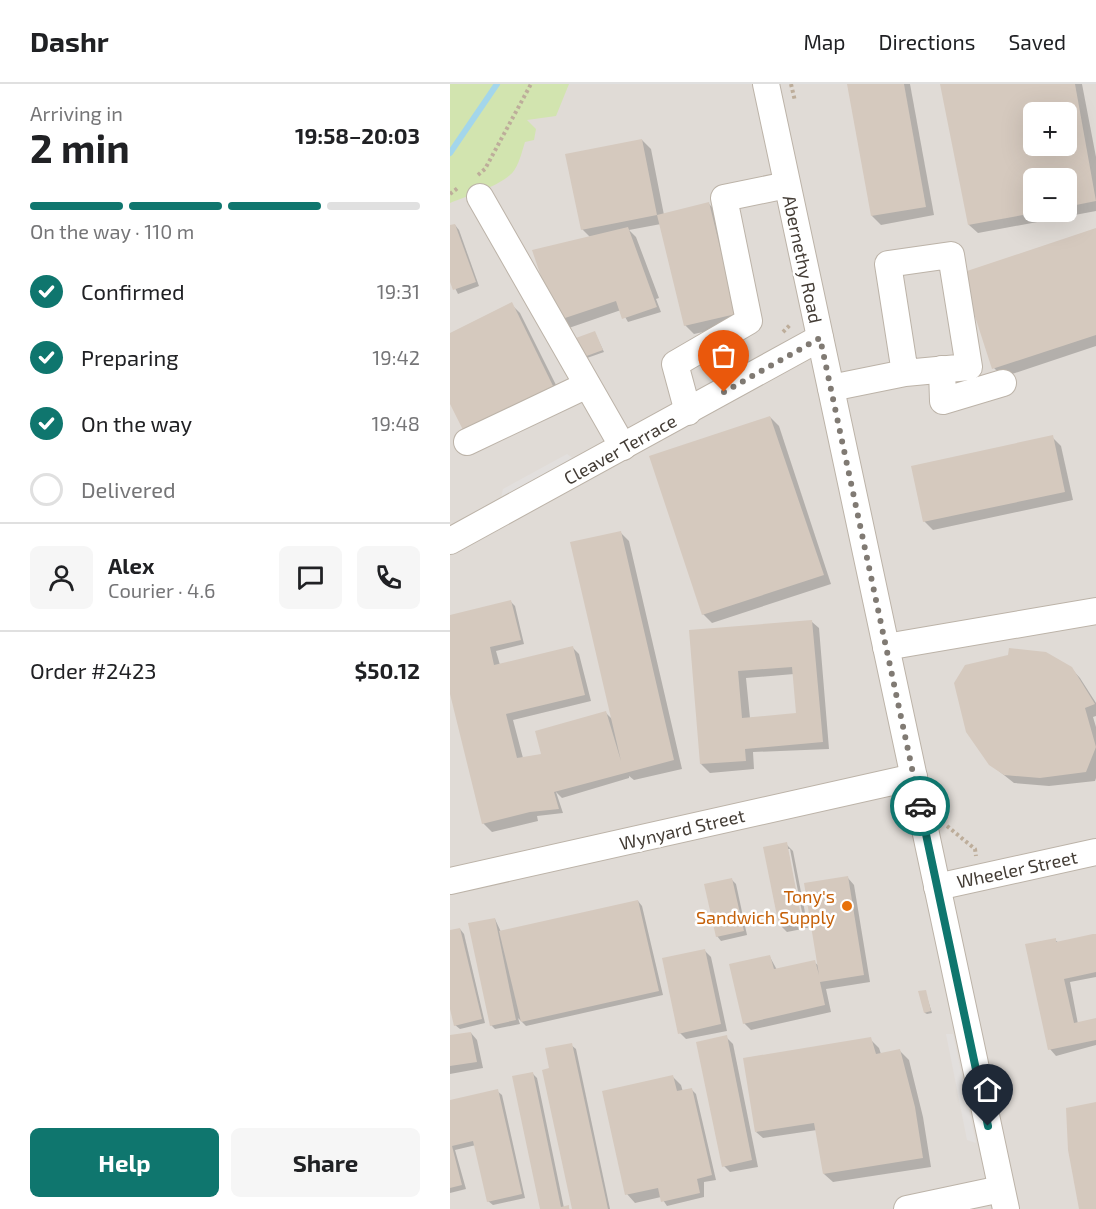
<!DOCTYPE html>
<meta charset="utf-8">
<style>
body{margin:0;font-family:"Exo 2",sans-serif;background:#f6f6f6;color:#202124;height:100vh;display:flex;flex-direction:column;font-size:22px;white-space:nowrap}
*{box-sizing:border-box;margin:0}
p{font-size:20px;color:#757577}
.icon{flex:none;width:33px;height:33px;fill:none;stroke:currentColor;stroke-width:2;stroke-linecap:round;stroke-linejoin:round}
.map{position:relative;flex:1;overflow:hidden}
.drawer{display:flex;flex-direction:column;background:#fff;width:450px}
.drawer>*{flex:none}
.tools{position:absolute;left:573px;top:18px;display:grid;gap:12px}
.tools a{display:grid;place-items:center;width:54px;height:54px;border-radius:9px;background:#fff;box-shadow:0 6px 24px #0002;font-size:30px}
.pin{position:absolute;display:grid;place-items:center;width:51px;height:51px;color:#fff;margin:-62px -26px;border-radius:50% 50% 50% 0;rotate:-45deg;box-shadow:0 0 6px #0007}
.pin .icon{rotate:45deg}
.courier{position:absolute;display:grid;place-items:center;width:60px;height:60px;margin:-30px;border:4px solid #0f766e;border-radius:50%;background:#fff;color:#222;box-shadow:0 2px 8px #0007}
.overview em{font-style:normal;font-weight:700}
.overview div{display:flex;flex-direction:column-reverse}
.overview{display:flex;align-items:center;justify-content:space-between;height:102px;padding:0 30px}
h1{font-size:39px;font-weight:700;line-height:45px}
.bar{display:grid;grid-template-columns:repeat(4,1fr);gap:9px 6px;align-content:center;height:72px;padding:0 30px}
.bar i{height:8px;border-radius:4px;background:#e0e0e0}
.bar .current{background:#0f766e}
.bar p{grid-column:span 4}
.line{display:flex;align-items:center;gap:15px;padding:0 30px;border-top:2px solid #e0e0e0}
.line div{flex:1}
.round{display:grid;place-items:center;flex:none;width:63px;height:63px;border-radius:9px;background:#f6f6f6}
ol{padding:0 30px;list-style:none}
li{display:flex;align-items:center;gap:18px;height:66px}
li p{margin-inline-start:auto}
li .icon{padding:6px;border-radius:50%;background:#0f766e;color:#fff;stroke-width:4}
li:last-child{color:#757577}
li i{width:33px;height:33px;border:3px solid #e0e0e0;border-radius:50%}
.cta{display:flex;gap:12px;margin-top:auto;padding:12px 30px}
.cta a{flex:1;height:69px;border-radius:9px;background:#0f766e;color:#fff;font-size:24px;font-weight:700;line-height:69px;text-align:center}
.cta a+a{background:#f6f6f6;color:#202124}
header{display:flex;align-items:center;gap:36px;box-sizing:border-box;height:84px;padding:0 30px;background:#fff;border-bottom:2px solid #e0e0e0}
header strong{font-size:28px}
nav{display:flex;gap:33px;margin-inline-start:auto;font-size:21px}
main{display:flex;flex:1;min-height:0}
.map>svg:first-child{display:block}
</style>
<header>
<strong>Dashr</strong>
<nav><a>Map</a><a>Directions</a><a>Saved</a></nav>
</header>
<main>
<section class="drawer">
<div class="overview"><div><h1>2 min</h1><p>Arriving in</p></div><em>19:58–20:03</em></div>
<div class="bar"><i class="current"></i><i class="current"></i><i class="current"></i><i></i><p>On the way · 110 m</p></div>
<ol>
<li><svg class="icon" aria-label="check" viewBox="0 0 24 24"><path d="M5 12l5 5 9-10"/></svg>Confirmed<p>19:31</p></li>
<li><svg class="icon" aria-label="check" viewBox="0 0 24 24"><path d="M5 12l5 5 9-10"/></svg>Preparing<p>19:42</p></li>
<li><svg class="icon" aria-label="check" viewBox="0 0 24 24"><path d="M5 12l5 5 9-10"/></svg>On the way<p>19:48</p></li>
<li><i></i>Delivered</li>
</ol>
<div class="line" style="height:108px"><a class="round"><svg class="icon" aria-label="person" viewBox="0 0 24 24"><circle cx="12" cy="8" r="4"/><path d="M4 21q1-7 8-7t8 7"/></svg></a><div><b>Alex</b><p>Courier · 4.6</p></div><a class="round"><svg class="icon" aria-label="chat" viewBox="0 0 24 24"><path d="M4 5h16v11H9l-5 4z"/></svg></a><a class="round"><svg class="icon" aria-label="phone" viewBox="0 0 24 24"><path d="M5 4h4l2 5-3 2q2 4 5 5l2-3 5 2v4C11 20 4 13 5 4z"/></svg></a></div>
<div class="line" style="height:78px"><div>Order #2423</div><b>$50.12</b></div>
<div class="cta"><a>Help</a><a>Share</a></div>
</section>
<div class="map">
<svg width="646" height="1125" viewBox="0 0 646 1125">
<rect width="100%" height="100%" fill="#f1ece5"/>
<path fill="#e0dbd6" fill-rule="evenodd" d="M0,0H646V1125H0ZM584,28H616V62H584ZM584,94H616V128H584Z"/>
<path fill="#d2e4af" d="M0,0H119L106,32L77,36L86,45L84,56L75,58C72,67 70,77 65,85C57,100 17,112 0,119Z"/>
<g fill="#e2dfdd">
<path d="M117,370L124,375L51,414L53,405Z"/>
<path d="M496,950H503L526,1059L517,1056Z"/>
</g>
<g fill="#0003" fill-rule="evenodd">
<path d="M398,0H460L484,131L431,141L422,132Z"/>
<path d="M492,0H632L646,73V127L528,149L519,141ZM584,28H616V62H584ZM584,94H616V128H584Z"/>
<path d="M192,56L201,65L214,131L259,120L268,129L294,239L244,250L235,241L211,140L179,146L186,153L209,214L206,215L211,228L178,238L171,226L116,245L107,236L140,153L132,145Z"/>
<path d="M5,141L9,146L29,202L8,210L0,194V143Z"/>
<path d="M646,146V262L553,293L544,284Z"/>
<path d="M61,220L70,229L114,317L0,316V250Z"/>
<path d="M145,249L154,268L137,274L135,272Z"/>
<path d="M320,333L329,342L381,500L262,539L253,530Z"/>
<path d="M602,353L611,362L623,416L483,446L474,437Z"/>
<path d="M170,448L179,457L232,685L184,696L179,692V694L112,714L106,708L113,729L87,732L88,737L42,748L33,739L0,604V533L61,518L65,522L74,560L46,567L50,581L122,563L129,570L141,617L63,636L73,674L91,671L156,629L163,636Z"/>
<path d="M362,538L369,544L379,665L303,668L304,685L260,689L251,680L241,547ZM344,590L347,631L300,634L296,594Z"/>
<path d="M621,584L630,594L646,619V632L643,633L646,643V694L645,697L599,702L564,699L540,680Z"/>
<path d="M336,760L343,767L358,844H355L340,765H336L352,845L337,848L330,841Z"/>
<path d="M398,794L404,801L420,898L376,905L381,928L301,946L294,939L320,873L327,886L364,878L369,882Z"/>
<path d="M282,796L286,800L297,851L271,857L267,852Z"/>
<path d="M188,817L192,822L213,911L76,942L68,934L70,940L45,945L41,941L45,835L51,848Z"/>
<path d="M10,845L14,850L35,939L10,945L5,941L0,918V848Z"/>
<path d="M646,851V893L620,898L628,940L646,936V961L606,972L600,965L605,856L609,859Z"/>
<path d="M254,866L261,873L277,947L236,955L230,949Z"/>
<path d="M475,907L482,929L477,930L475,929Z"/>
<path d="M21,949L27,956L33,984L0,990V953Z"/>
<path d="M276,953L283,960L308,1083L280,1088L274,1082Z"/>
<path d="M420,955L429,964L431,970L450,967L459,976L473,1033L481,1083L383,1098L374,1090L367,1046L313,1054L306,1048Z"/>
<path d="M121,961L126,965L160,1125H123L101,985Z"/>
<path d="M82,989L87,994L114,1124L120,1125H92Z"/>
<path d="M222,992L231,1001L233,1008L242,1006L246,1010L266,1096L254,1098V1113L217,1122L211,1113L185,1119L177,1110Z"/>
<path d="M47,1007L52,1011L75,1114L43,1121L38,1117L26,1061L5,1066L16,1105L0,1109V1017Z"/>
</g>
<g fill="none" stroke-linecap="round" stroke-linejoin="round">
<path stroke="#a3d6eb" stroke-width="6" d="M0,69L47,0"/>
</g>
<g fill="#d5c9be" fill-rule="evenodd">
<path d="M397,0H454L476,123L421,132Z"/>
<path d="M490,0H625L646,117L616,123V94H584V129L518,141ZM584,28H616V62H584Z"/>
<path d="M192,55L207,131L259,118L286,230L234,242L207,131L131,146L115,70Z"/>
<path d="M5,140L26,198L3,206L0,198V141Z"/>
<path d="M178,143L207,223L172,235L166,217L106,237L82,166Z"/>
<path d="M646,144V251L542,285L511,189Z"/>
<path d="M62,218L106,308L16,352L0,320V249Z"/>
<path d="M145,247L153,266L134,273L126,254Z"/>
<path d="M320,332L374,491L252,531L199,372Z"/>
<path d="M603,351L615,408L473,438L461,382Z"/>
<path d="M171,447L224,676L104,708L109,725L80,728L32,740L0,610V531L61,516L71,556L40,563L44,581L123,562L135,611L56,630L67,674L91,670L85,647L156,627L171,677L120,458Z"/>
<path d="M362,536L373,658L295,665L296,677L250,680L239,546ZM342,583L346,629L292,634L288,587Z"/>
<path d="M559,564L596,568L622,583L645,620L635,624L646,663L636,688L590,694L554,691L539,681L516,648L504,599L515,581L558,571Z"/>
<path d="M337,758L352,837L329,842L313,763Z"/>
<path d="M398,792L414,891L370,898L375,921L293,940L279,880L320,871L324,885L365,876L369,891L354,799Z"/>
<path d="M282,794L294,847L266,853L254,800Z"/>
<path d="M188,816L209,907L71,938L49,847Z"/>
<path d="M45,834L66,936L40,942L18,839Z"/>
<path d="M10,844L32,935L4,942L0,925V846Z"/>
<path d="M643,850H646V888L614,895L624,939L646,934V956L598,966L575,860L606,854V858Z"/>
<path d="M255,865L271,940L228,950L212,874Z"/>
<path d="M476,906L481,927L474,929L468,907Z"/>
<path d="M21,948L27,978L0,982V951Z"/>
<path d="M277,951L302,1076L272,1083L246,958Z"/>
<path d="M421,953L426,970L450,965L465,1023L473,1074L373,1090L364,1039L305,1048L293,974Z"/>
<path d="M122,959L158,1125H122L92,986L99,984L95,964Z"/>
<path d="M83,988L111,1123L119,1121V1125H90L62,992Z"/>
<path d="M223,991L227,1007L242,1004L262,1091L247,1095L250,1109L211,1118L208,1104L175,1111L152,1007Z"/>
<path d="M48,1005L72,1110L37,1118L23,1057L2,1062L12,1101L0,1104V1016Z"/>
<path d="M646,1018V1125H629L618,1066L616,1024Z"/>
</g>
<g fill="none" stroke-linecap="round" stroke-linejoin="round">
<defs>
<g id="minor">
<path d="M316,0L556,1125"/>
<path d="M30,113L173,363"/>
<path d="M492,285L493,317L553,299"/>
<path d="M381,304L455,289L519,283L501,171L438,180L455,289"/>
<path d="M238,328L225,280L299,237L274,114L337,101"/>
<path d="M17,358L137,301"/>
<path d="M0,457L370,254"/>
<path d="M436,563L646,527"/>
<path d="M0,797L464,693"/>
<path d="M487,803L646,768"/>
<path d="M457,1125L551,1105"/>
</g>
</defs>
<use href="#minor" stroke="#bcb3a8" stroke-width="28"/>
<g stroke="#bdad9a" stroke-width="4" stroke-dasharray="3 3" stroke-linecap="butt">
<path d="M341,0L345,17"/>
<path d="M28,91L35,85L81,0"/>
<path d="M0,110L9,103"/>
<path d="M333,248L340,241"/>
<path d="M497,742L525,765L526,772"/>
</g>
<use href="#minor" stroke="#fff" stroke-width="26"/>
</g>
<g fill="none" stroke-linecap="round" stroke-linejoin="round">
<path stroke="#807a73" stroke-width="6" stroke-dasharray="0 10.8" d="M274,308L370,254L470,722"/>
<path stroke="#0f766e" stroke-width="8" d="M470,722L538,1042"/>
</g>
<circle fill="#e8710a" stroke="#fff" stroke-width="2" cx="397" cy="822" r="6"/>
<g text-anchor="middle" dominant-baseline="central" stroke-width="5" stroke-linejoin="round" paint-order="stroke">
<g font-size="18" fill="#433c35" stroke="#fff">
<text transform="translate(353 175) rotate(78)">Abernethy Road</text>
<text transform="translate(170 365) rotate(-29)">Cleaver Terrace</text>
<text transform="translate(232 745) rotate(-13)">Wynyard Street</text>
<text transform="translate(567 785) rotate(-12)">Wheeler Street</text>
</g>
<g font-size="18" fill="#c56008" stroke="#fff" text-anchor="end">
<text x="385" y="812">Tony's<tspan x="385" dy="21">Sandwich Supply</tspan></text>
</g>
</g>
</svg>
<div class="tools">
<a>+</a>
<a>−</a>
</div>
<div class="pin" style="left:274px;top:308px;background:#ea580c"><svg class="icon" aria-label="bag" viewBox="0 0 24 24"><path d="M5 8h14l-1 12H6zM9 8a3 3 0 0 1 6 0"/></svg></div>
<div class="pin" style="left:538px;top:1042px;background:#1f2937"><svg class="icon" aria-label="home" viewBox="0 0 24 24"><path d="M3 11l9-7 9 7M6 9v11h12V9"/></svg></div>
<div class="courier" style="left:470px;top:722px"><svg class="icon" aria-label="car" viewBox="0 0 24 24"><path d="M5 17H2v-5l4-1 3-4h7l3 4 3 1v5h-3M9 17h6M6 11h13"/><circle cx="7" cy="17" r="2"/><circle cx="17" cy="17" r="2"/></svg></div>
</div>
</main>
